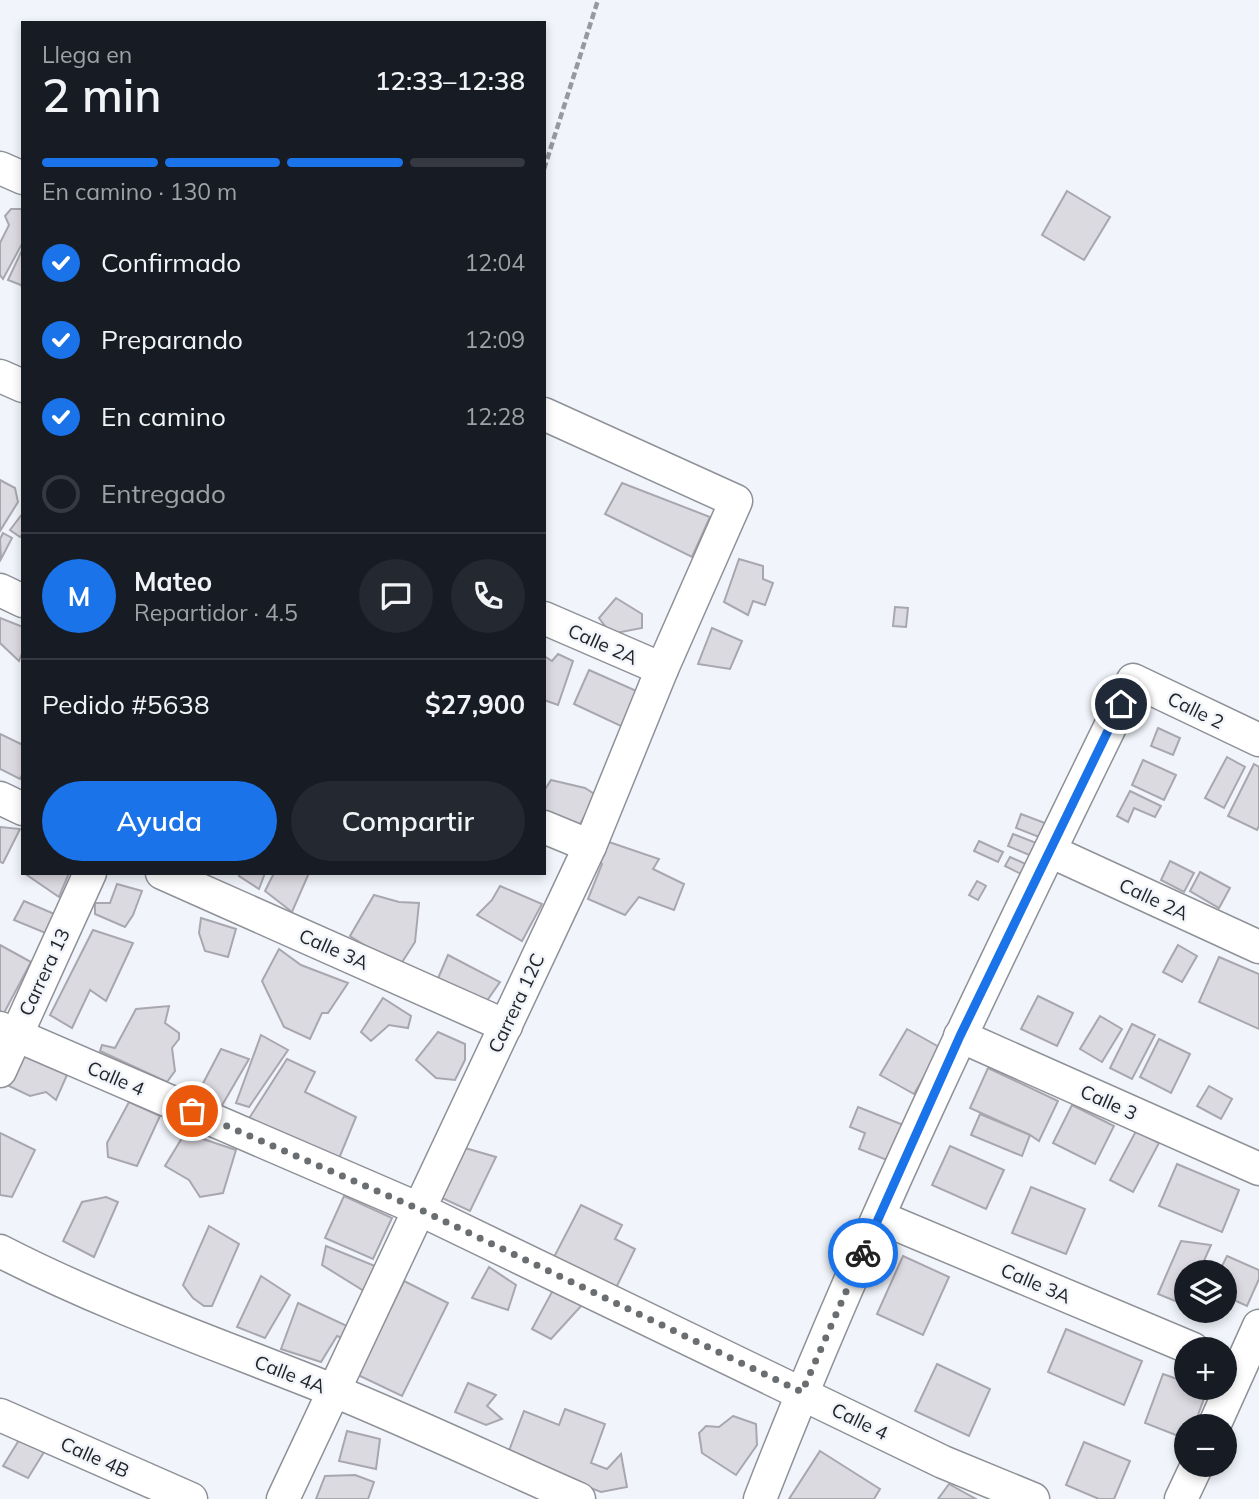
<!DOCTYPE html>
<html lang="es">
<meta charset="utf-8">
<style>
body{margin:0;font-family:Mulish,sans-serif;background:#242831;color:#f1f3f6;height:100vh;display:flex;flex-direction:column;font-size:26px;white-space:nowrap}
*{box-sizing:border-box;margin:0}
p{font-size:23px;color:#9ea1a6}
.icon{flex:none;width:38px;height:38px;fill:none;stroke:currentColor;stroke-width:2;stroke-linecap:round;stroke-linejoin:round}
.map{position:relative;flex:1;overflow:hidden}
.details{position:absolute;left:21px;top:21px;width:525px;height:854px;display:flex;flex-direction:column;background:#171b24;border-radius:0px;box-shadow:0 4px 10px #0003}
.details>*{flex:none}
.tools{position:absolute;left:1174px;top:1260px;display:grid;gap:14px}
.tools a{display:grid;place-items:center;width:63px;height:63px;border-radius:50%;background:#171b24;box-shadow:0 4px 10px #0003;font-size:35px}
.pin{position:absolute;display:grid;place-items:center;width:60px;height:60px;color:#fff;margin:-30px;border:4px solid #fff;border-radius:50%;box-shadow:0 2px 7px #0007}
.courier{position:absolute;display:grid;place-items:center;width:70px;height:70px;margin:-35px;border:5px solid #1a73e8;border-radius:50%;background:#fff;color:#222;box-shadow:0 2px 9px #0007}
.summary em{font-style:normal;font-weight:600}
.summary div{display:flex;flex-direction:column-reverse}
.summary{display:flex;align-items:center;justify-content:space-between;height:119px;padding:0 21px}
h1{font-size:46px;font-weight:600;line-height:52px}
.bar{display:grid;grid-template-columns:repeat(4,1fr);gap:10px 7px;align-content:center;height:84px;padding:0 21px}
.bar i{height:9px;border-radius:5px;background:#363941}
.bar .selected{background:#1a73e8}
.bar p{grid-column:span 4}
.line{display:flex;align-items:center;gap:18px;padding:0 21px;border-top:2px solid #363941}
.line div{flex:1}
.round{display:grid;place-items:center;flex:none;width:74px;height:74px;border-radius:37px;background:#242831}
ol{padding:0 21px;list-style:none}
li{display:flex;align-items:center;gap:21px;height:77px}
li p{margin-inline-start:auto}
li .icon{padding:7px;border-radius:50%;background:#1a73e8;color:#fff;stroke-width:4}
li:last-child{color:#9ea1a6}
li i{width:38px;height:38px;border:4px solid #363941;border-radius:50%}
.action{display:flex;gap:14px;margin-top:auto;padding:14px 21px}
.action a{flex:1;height:80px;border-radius:42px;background:#1a73e8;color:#fff;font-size:28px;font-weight:600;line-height:80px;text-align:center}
.action a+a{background:#242831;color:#f1f3f6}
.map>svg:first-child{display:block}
</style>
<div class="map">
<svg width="1259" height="1499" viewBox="0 0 1259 1499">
<rect width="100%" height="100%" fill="#f1f5fb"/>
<g fill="#dcdae1" stroke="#a9a7ae" stroke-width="2">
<path d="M1067,191L1110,217L1084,260L1042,235Z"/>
<path d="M11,209H23V242L3,279L0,275V243L9,225L5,216Z"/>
<path d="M23,248V290L21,285L8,280Z"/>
<path d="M0,480L15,488L18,502L0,531Z"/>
<path d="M622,483L710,517L692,557L605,514Z"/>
<path d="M23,513V534L20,537L10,530Z"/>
<path d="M3,533L12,538L1,559L0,539Z"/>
<path d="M739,559L763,566V579L773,583L765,605L753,601L748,615L724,602Z"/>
<path d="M616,598L642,614V628L611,634L599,618Z"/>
<path d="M895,607L908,608L906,627L893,626Z"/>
<path d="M0,618L23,627V651L19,661L0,643Z"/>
<path d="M712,628L742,641L730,669L698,664Z"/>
<path d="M558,654L573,661L558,705L544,700V656L552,661Z"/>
<path d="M589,670L641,693L623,727L574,704Z"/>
<path d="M1158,728L1180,738L1173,755L1151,746Z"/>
<path d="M0,734L23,745V773L20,779L0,769Z"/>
<path d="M1227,757L1245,767L1224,808L1205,798Z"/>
<path d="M1143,760L1176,775L1164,800L1132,785Z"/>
<path d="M1254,764L1259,767V826L1257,830L1228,816Z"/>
<path d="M551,780L585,788L596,795L578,828L544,813V791Z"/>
<path d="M1130,791L1161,806L1155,817L1134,808L1128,822L1117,816Z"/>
<path d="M1021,814L1045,823L1039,837L1016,828Z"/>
<path d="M0,827L20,829L3,863L0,862Z"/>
<path d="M1013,834L1039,844L1034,857L1008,846Z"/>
<path d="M606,841L659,859L653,869L684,884L674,910L639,897L625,915L588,899L602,864L597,859Z"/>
<path d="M979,841L1003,852L998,862L974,851Z"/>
<path d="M1010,857L1030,866L1025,876L1005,866Z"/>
<path d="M1170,861L1194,873L1184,892L1161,880Z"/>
<path d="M1200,872L1230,888L1219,908L1190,891Z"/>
<path d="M24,873H69L59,897Z"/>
<path d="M240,873H265L259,889L239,876Z"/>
<path d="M274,873H309L292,912L265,891Z"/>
<path d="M977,881L986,886L978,900L969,895Z"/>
<path d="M117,884L142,891L133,915L125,927L95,914V903H110Z"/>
<path d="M500,886L542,904L522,941L477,915L492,900Z"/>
<path d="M374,895L399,902L419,903L415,942L399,967L350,936Z"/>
<path d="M24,901L59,916L48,934L14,920Z"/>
<path d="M201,918L236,929L228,957L205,951L199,933Z"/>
<path d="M93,930L133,943L106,1001L90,990L72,1028L50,1015Z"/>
<path d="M0,945L31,962L4,1013L0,1011Z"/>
<path d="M1178,945L1197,956L1182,982L1163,972Z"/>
<path d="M279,949L301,965L348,983L328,1013H322L310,1039L284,1027L262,981Z"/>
<path d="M448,955L500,982L486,1002L436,983Z"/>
<path d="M1219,957L1259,974V1029L1199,1002Z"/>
<path d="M1038,996L1073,1013L1057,1046L1021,1029Z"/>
<path d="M383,998L411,1016L408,1028L389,1025L371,1041L361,1032Z"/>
<path d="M169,1006L165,1023L179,1033V1039L172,1048L175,1071L167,1082L100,1051L102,1045L115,1048L136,1009Z"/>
<path d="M1100,1016L1122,1029L1102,1062L1080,1049Z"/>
<path d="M1132,1024L1155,1035L1132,1079L1110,1068Z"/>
<path d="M907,1029L941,1048L914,1094L880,1075Z"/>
<path d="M438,1032L465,1044V1060L455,1080L436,1078L416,1060Z"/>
<path d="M261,1035L288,1050L249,1107L236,1103Z"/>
<path d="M1159,1039L1190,1054L1171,1093L1140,1077Z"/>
<path d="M221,1049L249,1059L221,1107L198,1093Z"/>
<path d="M23,1056L67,1075L56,1100L46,1092L30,1096L9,1086Z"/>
<path d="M287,1059L315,1072L305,1092L356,1117L338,1161L248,1120Z"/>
<path d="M988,1068L1058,1101L1039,1141L1030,1135L970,1108Z"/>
<path d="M1209,1086L1232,1099L1221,1119L1197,1106Z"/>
<path d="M129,1102L160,1116L137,1166L108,1157L107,1143Z"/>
<path d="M1072,1105L1114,1126L1095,1164L1053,1143Z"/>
<path d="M858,1107L906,1126L892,1162L859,1149L865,1133L850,1127Z"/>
<path d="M980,1114L1030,1135L1022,1156L971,1135Z"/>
<path d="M1136,1131L1159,1143L1133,1192L1110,1180Z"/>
<path d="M0,1133L35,1150L12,1197L0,1195Z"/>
<path d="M185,1133L236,1150L223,1193L200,1197L189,1180L165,1166Z"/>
<path d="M950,1146L1004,1170L986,1209L932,1185Z"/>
<path d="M465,1148L496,1157L470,1211L440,1197Z"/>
<path d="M1177,1164L1239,1190L1222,1232L1159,1206Z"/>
<path d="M1031,1187L1085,1209L1066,1254L1012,1233Z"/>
<path d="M344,1196L392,1218L373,1259L325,1238Z"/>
<path d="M106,1197L118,1202L94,1257L63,1241L82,1202Z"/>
<path d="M581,1205L622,1225L615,1239L635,1249L616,1288L554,1257Z"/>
<path d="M209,1226L239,1244L212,1306H204L193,1298L183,1285Z"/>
<path d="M1181,1241L1211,1245L1199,1272H1186L1185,1305L1158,1294Z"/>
<path d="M326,1246L375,1266L364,1291L322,1265Z"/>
<path d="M903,1256L949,1277L923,1335L877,1314Z"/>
<path d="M1227,1256L1259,1270V1279L1247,1306L1225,1296V1272H1219Z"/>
<path d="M489,1267L516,1285L508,1310L472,1298Z"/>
<path d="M261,1276L290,1295L265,1338L237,1327Z"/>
<path d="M404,1281L448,1303L402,1396L358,1375Z"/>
<path d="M553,1290L582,1305L551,1339L532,1329Z"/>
<path d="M298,1303L347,1326L345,1339L337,1336L321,1362L281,1349Z"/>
<path d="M1066,1329L1142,1361L1124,1405L1048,1372Z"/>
<path d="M937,1364L990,1389L969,1436L915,1411Z"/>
<path d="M1163,1374L1186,1382V1388L1207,1390L1194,1426H1186V1439L1145,1423Z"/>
<path d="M468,1383L496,1395L487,1406L502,1419L486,1425L455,1412Z"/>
<path d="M565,1409L605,1424L591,1463L607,1469L621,1454L627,1487L601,1492L507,1456L524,1411L559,1425Z"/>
<path d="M733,1416L756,1424L757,1445L736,1475L702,1453L699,1433L706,1426L719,1427Z"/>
<path d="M347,1431L380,1439L376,1469L339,1461Z"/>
<path d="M24,1432L49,1444L28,1478L3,1466Z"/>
<path d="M1084,1442L1130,1461L1114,1499H1099L1066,1485Z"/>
<path d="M820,1451L880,1489L874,1499H789Z"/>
<path d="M355,1475L374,1482L368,1499H316L325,1476Z"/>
<path d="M949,1484L976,1499H938Z"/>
</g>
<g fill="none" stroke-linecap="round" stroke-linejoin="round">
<defs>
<g id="street">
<path d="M0,168L23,178"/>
<path d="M0,376L23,386"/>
<path d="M0,590L23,601"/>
<path d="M544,618L662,669"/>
<path d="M0,798L23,809"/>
<path d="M544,827L590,846"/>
<path d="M1050,851L1259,947"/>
<path d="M162,873L506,1026"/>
<path d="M0,1028L419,1209L943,1462L1033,1499"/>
<path d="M960,1036L1259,1169"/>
<path d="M0,1071L90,873"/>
<path d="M879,1217L1193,1349"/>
<path d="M0,1251C107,1306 220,1345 332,1390C415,1424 497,1463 579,1499"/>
<path d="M0,1415L191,1499"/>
<path d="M1214,1426L1259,1326"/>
<path d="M283,1499L590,846L662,669L736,501L544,414"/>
<path d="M760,1499C869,1219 1001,949 1133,680L1259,740"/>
<path d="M1181,1499L1197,1465"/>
</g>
</defs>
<use href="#street" stroke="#8e9197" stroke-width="35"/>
<path stroke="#96999e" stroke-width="4.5" stroke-dasharray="7 3.5" stroke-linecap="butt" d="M544,169L598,0"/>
<use href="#street" stroke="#fff" stroke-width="32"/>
</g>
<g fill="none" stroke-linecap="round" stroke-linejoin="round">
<path stroke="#6b6e71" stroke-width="7" stroke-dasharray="0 12.6" d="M192,1111L419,1209L802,1392L863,1253"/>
<path stroke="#1a73e8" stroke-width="9" d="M863,1253L960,1036L1121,704"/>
</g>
<g text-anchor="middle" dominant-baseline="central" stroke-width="5" stroke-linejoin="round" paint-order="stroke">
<g font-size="19" fill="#232527" stroke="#f1f5fb">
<text transform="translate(603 644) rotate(24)">Calle 2A</text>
<text transform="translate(1196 710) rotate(26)">Calle 2</text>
<text transform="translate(1154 899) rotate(25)">Calle 2A</text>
<text transform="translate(334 949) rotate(24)">Calle 3A</text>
<text transform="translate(44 972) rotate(-65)">Carrera 13</text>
<text transform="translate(516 1003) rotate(-65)">Carrera 12C</text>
<text transform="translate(116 1078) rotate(23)">Calle 4</text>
<text transform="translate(1109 1102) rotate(24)">Calle 3</text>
<text transform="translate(1036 1283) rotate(23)">Calle 3A</text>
<text transform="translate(290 1374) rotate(21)">Calle 4A</text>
<text transform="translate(860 1421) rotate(26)">Calle 4</text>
<text transform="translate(95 1457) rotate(24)">Calle 4B</text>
</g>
</g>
</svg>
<div class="tools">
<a><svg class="icon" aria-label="layers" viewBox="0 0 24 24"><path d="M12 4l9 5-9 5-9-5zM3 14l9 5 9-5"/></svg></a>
<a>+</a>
<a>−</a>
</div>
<div class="pin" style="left:192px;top:1111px;background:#ea580c"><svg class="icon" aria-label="bag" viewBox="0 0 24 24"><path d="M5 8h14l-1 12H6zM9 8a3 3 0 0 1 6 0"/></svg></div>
<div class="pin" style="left:1121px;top:704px;background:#1f2937"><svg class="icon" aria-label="home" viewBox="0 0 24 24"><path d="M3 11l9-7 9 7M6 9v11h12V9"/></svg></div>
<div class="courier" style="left:863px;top:1253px"><svg class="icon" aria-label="bike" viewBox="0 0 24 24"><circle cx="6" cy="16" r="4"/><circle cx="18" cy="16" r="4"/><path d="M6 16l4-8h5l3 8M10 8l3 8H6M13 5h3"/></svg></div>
<section class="details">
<div class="summary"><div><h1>2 min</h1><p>Llega en</p></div><em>12:33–12:38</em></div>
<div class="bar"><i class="selected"></i><i class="selected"></i><i class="selected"></i><i></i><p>En camino · 130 m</p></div>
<ol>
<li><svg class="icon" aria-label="check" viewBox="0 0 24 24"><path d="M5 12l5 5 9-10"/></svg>Confirmado<p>12:04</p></li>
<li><svg class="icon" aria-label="check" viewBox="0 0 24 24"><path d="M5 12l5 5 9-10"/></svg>Preparando<p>12:09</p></li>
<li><svg class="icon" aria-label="check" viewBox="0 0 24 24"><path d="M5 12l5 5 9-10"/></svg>En camino<p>12:28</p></li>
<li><i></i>Entregado</li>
</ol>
<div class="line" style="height:126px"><b class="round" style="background:#1a73e8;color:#fff">M</b><div><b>Mateo</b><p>Repartidor · 4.5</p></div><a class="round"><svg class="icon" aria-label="chat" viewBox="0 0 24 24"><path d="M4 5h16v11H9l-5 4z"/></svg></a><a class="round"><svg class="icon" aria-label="phone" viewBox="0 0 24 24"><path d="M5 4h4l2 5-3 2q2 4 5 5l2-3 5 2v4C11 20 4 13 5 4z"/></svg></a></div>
<div class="line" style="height:91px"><div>Pedido #5638</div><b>$27,900</b></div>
<div class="action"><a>Ayuda</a><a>Compartir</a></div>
</section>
</div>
